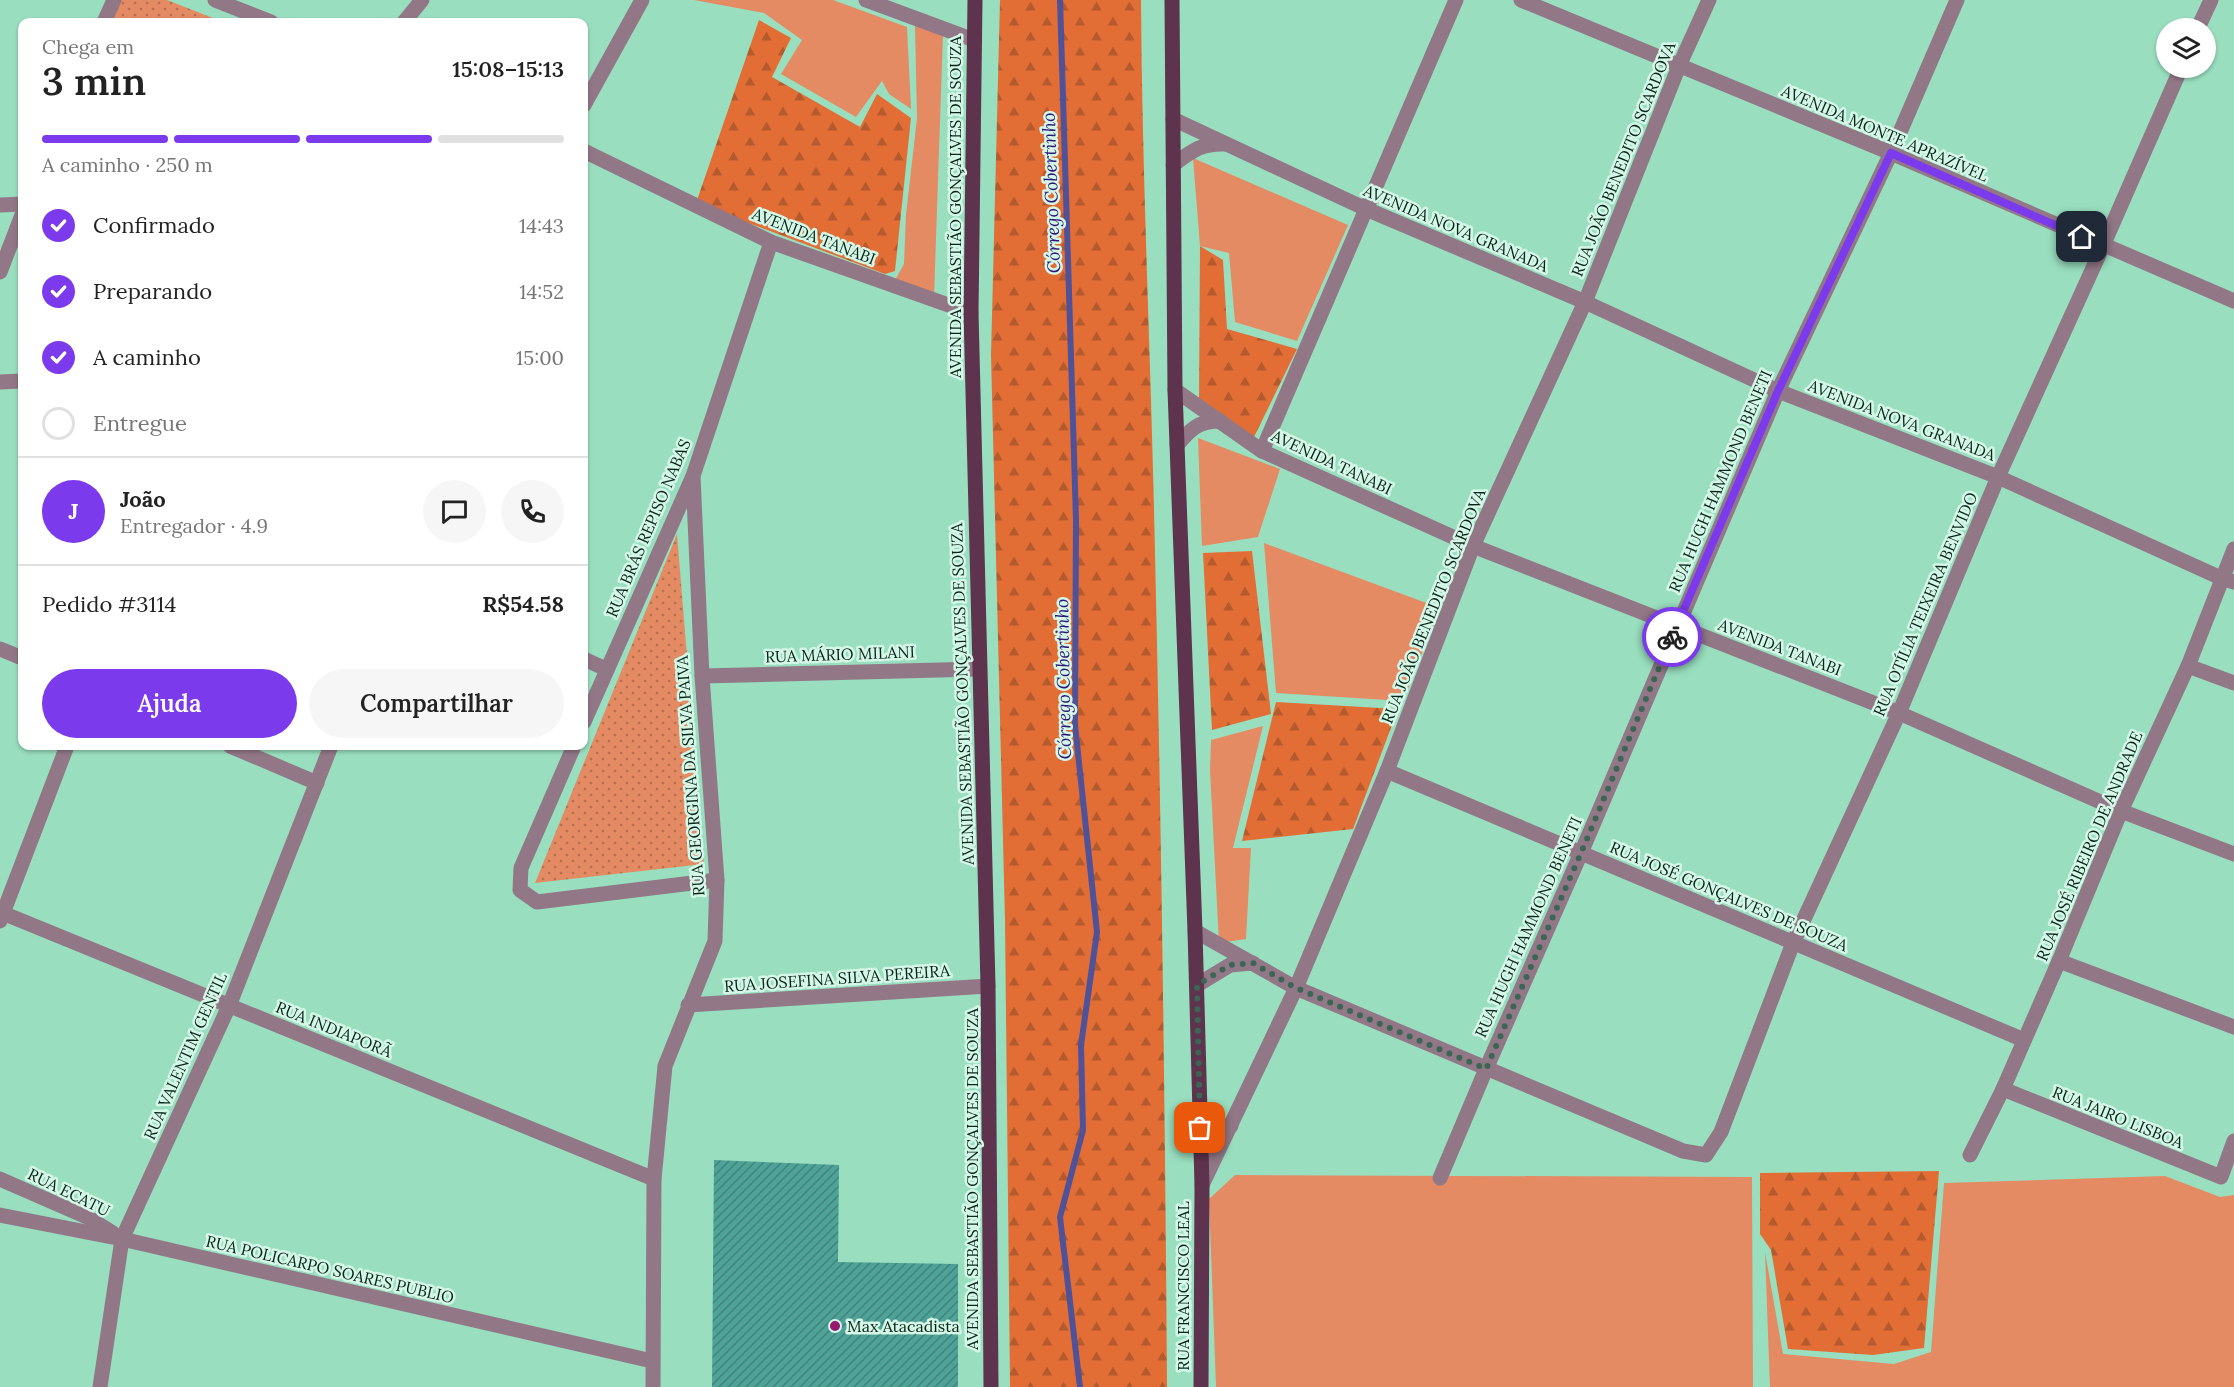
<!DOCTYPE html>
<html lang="pt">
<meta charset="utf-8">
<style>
body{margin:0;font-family:Lora,serif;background:#f6f6f6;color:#222;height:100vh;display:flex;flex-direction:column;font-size:22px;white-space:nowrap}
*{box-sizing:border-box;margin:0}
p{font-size:20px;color:#767676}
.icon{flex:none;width:33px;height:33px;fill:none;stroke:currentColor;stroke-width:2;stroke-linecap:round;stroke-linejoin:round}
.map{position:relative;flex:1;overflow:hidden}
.panel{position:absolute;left:18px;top:18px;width:570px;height:732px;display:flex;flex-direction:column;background:#fff;border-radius:12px;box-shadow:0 2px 4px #0004}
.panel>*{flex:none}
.tools{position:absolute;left:2156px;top:18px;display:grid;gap:12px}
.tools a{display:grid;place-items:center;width:60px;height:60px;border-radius:50%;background:#fff;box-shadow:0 2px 4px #0004;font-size:30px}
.pin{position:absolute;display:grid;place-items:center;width:51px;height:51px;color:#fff;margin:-26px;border-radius:12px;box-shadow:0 3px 9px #0006}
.courier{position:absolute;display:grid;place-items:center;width:60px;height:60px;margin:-30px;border:4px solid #7c3aed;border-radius:50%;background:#fff;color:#222;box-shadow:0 2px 8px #0007}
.overview em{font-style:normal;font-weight:600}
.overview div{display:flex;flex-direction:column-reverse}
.overview{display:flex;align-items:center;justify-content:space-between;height:102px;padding:0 24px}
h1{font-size:39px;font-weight:600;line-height:45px}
.bar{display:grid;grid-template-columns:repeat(4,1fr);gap:9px 6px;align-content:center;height:72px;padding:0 24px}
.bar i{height:8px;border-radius:4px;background:#e0e0e0}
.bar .active{background:#7c3aed}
.bar p{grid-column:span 4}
.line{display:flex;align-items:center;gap:15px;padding:0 24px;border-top:2px solid #e0e0e0}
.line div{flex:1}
.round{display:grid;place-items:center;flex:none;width:63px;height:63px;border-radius:32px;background:#f6f6f6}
ol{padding:0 24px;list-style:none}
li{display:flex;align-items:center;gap:18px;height:66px}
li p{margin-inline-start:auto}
li .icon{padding:6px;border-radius:50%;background:#7c3aed;color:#fff;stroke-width:4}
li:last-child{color:#767676}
li i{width:33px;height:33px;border:3px solid #e0e0e0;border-radius:50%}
.cta{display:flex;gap:12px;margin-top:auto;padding:12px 24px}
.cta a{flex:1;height:69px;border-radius:36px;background:#7c3aed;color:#fff;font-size:24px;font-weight:600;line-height:69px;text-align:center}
.cta a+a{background:#f6f6f6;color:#222}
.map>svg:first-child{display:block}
</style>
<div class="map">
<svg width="2234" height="1387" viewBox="0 0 2234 1387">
<defs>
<pattern id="forest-firs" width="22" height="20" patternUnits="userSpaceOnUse" patternTransform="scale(1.5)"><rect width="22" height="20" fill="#e26e36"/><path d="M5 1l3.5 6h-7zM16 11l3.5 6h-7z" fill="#b55a2d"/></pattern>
<pattern id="park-dots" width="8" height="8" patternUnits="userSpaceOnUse" patternTransform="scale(1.5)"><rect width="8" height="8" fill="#e48b63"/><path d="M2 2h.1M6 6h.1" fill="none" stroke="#b77151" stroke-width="1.8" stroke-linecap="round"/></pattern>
<pattern id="building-hatch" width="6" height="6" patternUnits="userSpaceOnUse" patternTransform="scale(1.5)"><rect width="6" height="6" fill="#4fa297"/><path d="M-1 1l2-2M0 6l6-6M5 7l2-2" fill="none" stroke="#40847a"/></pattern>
</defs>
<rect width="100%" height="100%" fill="#99dfbf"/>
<g fill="#e48b63">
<path d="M694,0H833L907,27L911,109L889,94L882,81L856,117L781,74L802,40L764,13Z"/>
<path d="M915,26L943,33L934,298L894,282L904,264L906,215L917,118Z"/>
<path d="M1193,158L1348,225L1297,341L1235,322L1229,253L1200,246Z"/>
<path d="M1198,438L1280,469L1258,537L1202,546Z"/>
<path d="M1264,543L1440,608L1403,701L1276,693Z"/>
<path d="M1263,726L1233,848H1251L1246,939L1219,943L1210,770L1211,740Z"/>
<path d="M1235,1175L1752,1177L1753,1387H1216L1209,1199Z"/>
<path d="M2165,1176L2220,1197L2234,1195V1387H1770L1765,1252L1783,1354L1894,1364L1931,1352L1944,1183Z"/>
</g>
<g fill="url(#forest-firs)">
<path d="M1000,0H1141C1142,170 1150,339 1154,509C1161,801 1165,1094 1167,1387H1010L1005,921L991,355Z"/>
<path d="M759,20L791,38L772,77L860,127L877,94L911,118L895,271L885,274L711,209L695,206Z"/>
<path d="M1200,246L1223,260L1227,329L1297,349L1254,437L1199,401Z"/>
<path d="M1252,551L1271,714L1212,730L1203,553Z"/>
<path d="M1276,702L1398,709L1353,829L1242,841Z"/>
<path d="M1939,1171L1924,1348L1873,1355L1788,1349L1771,1250L1760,1234V1173Z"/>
</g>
<g fill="url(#park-dots)">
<path d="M115,0H167L223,22H106Z"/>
<path d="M677,534L704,864L535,883Z"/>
</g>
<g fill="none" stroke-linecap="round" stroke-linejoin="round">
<path stroke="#4f5199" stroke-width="6" d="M1060,0L1076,520L1075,725L1097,932L1081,1045L1083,1130L1060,1217L1080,1387"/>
</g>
<path fill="url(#building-hatch)" d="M714,1160L839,1165L838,1262L958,1264V1387H712Z"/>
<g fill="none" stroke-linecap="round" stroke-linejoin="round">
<g stroke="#927887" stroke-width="15">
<path d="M215,0L271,22"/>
<path d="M866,0L974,40"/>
<path d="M1521,0L1891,153L2234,301"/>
<path d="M104,22L114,0"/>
<path d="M404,22L422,0"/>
<path d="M2198,28L2211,0"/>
<path d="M584,105L642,0"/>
<path d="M1173,119L1366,209L1585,302L1778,391L1998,477L2221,578L2234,582"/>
<path d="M584,151L771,242L971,313"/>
<path d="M1173,165C1192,151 1201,143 1225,144"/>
<path d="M0,205L22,204"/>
<path d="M0,272L22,215"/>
<path d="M0,382L22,381"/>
<path d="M1175,390L1262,451L1473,546L1899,713L2121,811L2234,854"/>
<path d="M1177,445C1191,429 1198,421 1220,421"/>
<path d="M1262,451L1456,0"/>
<path d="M0,649L22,658"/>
<path d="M584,659L606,669"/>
<path d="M2188,666L2234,683"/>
<path d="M702,676L979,669"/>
<path d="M584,722L693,476L771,242"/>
<path d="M230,746L317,783"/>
<path d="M574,746L521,868L520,890L537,902L717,880"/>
<path d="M1387,771L2024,1040"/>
<path d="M0,912L654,1179"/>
<path d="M0,921L67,746"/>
<path d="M1195,931L1296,988L1683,1151L1706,1155L1721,1132L1793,943L1899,713L1998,477L2103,246L2181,68"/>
<path d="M2059,961L2234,1027"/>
<path d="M1197,985L1230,965L1253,963"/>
<path d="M688,1005L988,986"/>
<path d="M2003,1089L2221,1177L2234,1141"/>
<path d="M1201,1128L1231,1126"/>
<path d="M1970,1155L2003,1089L2059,961L2121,811L2188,666L2234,549"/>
<path d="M1440,1178L1486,1069L1581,853L1778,391L1891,153L1957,0"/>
<path d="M0,1179L89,1218L113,1233"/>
<path d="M1202,1185L1296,988L1387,771L1473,546L1585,302L1679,66L1709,0"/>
<path d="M0,1215L122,1239L652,1361"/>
<path d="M100,1387L122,1239L229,1006L331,746"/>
<path d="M653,1387L654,1179L665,1066L715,941L717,880L702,676L693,476"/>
</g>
<g stroke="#5e334d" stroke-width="15">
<path d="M975,0L971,313L988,986L991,1387"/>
<path d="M1172,0L1175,390L1195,931L1202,1185L1201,1387"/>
</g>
</g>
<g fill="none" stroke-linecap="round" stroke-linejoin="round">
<path stroke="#3b6654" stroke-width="6" stroke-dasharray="0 10.8" d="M1200,1128L1197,985L1230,965L1253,963L1296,988L1486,1069L1581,853L1672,637"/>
<path stroke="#7c3aed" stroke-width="8" d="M1672,637L1778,391L1891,153L2082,237"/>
</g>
<circle fill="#961770" stroke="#d5f7e7" stroke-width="2" cx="835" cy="1326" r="6"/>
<g text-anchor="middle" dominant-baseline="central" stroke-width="5" stroke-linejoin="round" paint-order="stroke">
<g font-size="16" fill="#08251a" stroke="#d5f7e7">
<text transform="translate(1885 133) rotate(23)">AVENIDA MONTE APRAZÍVEL</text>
<text transform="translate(1623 159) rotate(-68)">RUA JOÃO BENEDITO SCARDOVA</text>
<text transform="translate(955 207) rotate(-90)">AVENIDA SEBASTIÃO GONÇALVES DE SOUZA</text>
<text transform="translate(1456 228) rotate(23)">AVENIDA NOVA GRANADA</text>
<text transform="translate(814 236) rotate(21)">AVENIDA TANABI</text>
<text transform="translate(1902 420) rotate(21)">AVENIDA NOVA GRANADA</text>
<text transform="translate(1332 462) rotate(25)">AVENIDA TANABI</text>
<text transform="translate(1720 481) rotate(-67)">RUA HUGH HAMMOND BENETI</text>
<text transform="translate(648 528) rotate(-67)">RUA BRÁS REPISO NABAS</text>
<text transform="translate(1925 604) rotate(-67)">RUA OTÍLIA TEIXEIRA BENVIDO</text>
<text transform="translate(1433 606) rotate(-68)">RUA JOÃO BENEDITO SCARDOVA</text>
<text transform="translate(1780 647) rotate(21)">AVENIDA TANABI</text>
<text transform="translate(840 654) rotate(-2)">RUA MÁRIO MILANI</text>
<text transform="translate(962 694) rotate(-92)">AVENIDA SEBASTIÃO GONÇALVES DE SOUZA</text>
<text transform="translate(690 776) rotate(-94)">RUA GEORGINA DA SILVA PAIVA</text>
<text transform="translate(2089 846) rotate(-67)">RUA JOSÉ RIBEIRO DE ANDRADE</text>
<text transform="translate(1729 896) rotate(23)">RUA JOSÉ GONÇALVES DE SOUZA</text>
<text transform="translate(1528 927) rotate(-66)">RUA HUGH HAMMOND BENETI</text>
<text transform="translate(837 978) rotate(-4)">RUA JOSEFINA SILVA PEREIRA</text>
<text transform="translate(334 1029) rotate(22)">RUA INDIAPORÃ</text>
<text transform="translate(185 1056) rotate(-66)">RUA VALENTIM GENTIL</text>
<text transform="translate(2118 1117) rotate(22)">RUA JAIRO LISBOA</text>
<text transform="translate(972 1179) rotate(-90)">AVENIDA SEBASTIÃO GONÇALVES DE SOUZA</text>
<text transform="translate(69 1192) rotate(26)">RUA ECATU</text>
<text transform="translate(330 1269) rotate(13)">RUA POLICARPO SOARES PUBLIO</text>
<text transform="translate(1183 1286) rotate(-90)">RUA FRANCISCO LEAL</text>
</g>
<g font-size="16" fill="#08251a" stroke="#d5f7e7" text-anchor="start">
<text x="847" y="1326">Max Atacadista</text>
</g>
<g font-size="18" font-style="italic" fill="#2d1678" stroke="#d5f7e7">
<text transform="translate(1051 193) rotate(-92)">Córrego Cobertinho</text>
<text transform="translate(1063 679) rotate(-91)">Córrego Cobertinho</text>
</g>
</g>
</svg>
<div class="tools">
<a><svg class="icon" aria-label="layers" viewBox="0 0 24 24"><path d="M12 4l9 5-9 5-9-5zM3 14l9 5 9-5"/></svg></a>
</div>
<div class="pin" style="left:1200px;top:1128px;background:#ea580c"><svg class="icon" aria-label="bag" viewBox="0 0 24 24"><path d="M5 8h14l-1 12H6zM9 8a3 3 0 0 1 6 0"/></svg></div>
<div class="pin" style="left:2082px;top:237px;background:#1f2937"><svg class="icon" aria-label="home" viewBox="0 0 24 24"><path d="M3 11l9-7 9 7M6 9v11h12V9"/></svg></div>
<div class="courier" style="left:1672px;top:637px"><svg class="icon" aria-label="bike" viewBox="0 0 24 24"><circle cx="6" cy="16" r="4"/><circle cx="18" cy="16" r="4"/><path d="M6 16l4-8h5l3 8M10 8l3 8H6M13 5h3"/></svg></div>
<section class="panel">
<div class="overview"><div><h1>3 min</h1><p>Chega em</p></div><em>15:08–15:13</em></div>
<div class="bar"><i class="active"></i><i class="active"></i><i class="active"></i><i></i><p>A caminho · 250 m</p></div>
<ol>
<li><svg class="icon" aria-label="check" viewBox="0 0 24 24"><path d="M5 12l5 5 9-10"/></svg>Confirmado<p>14:43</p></li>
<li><svg class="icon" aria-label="check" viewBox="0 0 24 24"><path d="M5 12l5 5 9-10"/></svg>Preparando<p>14:52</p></li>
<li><svg class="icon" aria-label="check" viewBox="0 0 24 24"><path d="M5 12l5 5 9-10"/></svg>A caminho<p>15:00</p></li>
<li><i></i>Entregue</li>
</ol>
<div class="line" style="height:108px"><b class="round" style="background:#7c3aed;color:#fff">J</b><div><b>João</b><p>Entregador · 4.9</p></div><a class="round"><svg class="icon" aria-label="chat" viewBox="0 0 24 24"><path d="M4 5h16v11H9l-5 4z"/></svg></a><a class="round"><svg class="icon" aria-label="phone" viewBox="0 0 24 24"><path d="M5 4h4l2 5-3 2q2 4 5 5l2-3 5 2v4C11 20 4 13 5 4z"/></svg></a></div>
<div class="line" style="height:78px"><div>Pedido #3114</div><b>R$54.58</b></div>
<div class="cta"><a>Ajuda</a><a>Compartilhar</a></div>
</section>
</div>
